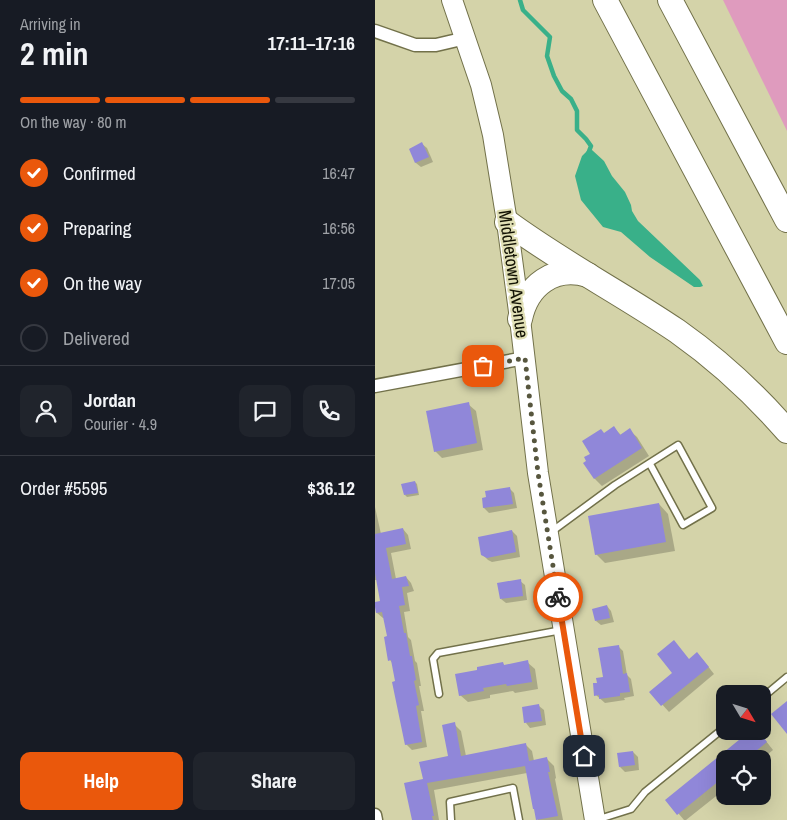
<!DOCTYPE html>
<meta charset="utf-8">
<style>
body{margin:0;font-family:"Archivo Narrow",sans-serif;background:#20242c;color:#f1f3f6;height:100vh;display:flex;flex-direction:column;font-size:19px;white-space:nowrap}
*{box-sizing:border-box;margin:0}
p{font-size:16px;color:#9ea1a6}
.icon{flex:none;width:28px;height:28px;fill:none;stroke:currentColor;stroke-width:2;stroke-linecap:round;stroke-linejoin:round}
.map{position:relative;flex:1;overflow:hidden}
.details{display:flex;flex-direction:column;background:#171b24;width:375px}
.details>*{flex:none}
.needle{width:32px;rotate:128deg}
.buttons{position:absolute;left:341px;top:685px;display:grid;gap:10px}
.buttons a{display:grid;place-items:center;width:55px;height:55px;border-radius:10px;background:#171b24;box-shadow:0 5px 20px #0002;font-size:25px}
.pin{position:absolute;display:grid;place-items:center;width:42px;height:42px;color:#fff;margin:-21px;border-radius:10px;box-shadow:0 2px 8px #0006}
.courier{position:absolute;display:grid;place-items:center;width:50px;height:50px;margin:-25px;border:4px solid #ea580c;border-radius:50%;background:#fff;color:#222;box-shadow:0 1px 6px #0007}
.summary em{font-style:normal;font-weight:700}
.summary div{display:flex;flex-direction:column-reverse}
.summary{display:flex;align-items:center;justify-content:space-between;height:85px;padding:0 20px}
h1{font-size:32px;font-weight:700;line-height:38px}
.bar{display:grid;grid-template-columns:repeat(4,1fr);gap:8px 5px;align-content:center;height:60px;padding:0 20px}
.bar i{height:6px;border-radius:4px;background:#363941}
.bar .active{background:#ea580c}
.bar p{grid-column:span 4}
.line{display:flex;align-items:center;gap:12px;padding:0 20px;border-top:1px solid #363941}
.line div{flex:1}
.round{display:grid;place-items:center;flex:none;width:52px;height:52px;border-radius:10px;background:#20242c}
ol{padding:0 20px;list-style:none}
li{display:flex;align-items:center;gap:15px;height:55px}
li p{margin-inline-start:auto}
li .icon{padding:5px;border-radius:50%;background:#ea580c;color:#fff;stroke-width:4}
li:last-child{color:#9ea1a6}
li i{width:28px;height:28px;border:2px solid #363941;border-radius:50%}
.action{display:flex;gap:10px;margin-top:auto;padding:10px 20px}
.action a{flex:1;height:58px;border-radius:10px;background:#ea580c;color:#fff;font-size:20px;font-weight:700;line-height:58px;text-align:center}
.action a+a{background:#20242c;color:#f1f3f6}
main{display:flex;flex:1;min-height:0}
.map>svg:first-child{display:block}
</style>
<main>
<section class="details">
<div class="summary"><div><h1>2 min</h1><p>Arriving in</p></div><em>17:11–17:16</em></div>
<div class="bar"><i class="active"></i><i class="active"></i><i class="active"></i><i></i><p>On the way · 80 m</p></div>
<ol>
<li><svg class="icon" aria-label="check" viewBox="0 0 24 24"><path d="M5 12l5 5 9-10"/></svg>Confirmed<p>16:47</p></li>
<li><svg class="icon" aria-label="check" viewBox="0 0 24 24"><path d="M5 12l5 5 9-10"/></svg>Preparing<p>16:56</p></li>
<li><svg class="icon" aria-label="check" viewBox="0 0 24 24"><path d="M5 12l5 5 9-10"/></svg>On the way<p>17:05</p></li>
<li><i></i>Delivered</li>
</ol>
<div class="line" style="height:90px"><a class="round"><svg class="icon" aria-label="person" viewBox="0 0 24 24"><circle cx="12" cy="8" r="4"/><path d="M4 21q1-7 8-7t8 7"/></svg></a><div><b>Jordan</b><p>Courier · 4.9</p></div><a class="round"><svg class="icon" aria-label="chat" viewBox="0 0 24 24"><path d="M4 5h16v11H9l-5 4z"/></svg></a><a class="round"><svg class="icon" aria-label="phone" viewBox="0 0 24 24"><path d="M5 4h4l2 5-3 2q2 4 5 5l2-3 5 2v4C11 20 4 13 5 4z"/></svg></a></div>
<div class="line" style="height:65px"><div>Order #5595</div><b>$36.12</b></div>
<div class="action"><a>Help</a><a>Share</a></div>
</section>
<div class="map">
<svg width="412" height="820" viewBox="0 0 412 820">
<rect width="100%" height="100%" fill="#d4d3a9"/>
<path fill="#df9bbe" d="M348,0H412V131Z"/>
<path fill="#39b089" d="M217,150L229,161L237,176L250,192L256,205L257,211L263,221L325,280L328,286L325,287H319L275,257L246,232L228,227L206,200L200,176L207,156L212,151Z"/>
<g fill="#0003">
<path d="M47,144L52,148L58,162L46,167L41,163L35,149Z"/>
<path d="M93,404L101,411L108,450L67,458L60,451Z"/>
<path d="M239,428L246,435L254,430L262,437L274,456L227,486L220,479L210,463L229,434Z"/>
<path d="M40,482L42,484L44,495L32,497L30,495Z"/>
<path d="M135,489L139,493L142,508L114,513L109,508L108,499Z"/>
<path d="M284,504L293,514L300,551L230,563L221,554Z"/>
<path d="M0,507L6,534L28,529L33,535L36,549L16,553L21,579L31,577L36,583L39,591L32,593L35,611L29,612L33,637L36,640L40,661L42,663L46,686H44L49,711H46L52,747L37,750L31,744L18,664L15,660L14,637L10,618H8L2,613L7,602L3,580H0Z"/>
<path d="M137,531L142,536L145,557L117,562L113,560L108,555Z"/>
<path d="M145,581L150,585L152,600L131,603L126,599Z"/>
<path d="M232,606L236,611L239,622L226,625L221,621Z"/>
<path d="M243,646L248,651L252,675L256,679L259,696L249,698L250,700L230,703L221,695L223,684L229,678Z"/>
<path d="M314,660H328L339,674L294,712L276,692Z"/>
<path d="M152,662L160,669L163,689L140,693L138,691L115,695V698L93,702L85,695L104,670L128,664L130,666Z"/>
<path d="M164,706L169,710L171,725L155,728L151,723Z"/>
<path d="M79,724L86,731L91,756L150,744L157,751L159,761L172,759L179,766L181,778L180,779L188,820H163L152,773L59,790L64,820H38L49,780L75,758Z"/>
<path d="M377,731L387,736L398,750L387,759H350V789L311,820H309L292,800Z"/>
<path d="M258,752L263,757L264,770L250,772L245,767Z"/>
</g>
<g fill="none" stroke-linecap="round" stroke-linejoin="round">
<path stroke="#39b089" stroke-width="4.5" d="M145,0L148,10L175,37L172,56L179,76L187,91L196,99L202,111V130L211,139L216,146L213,154"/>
</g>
<g fill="#9087d9">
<path d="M47,142L54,157L40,163L34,149Z"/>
<path d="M94,402L102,443L59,452L51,411Z"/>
<path d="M239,426L245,435L255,428L267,448L219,479L208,463L211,461L209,457L215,454L207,441L226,429L229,433Z"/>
<path d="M40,481L43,493L29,495L26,484Z"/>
<path d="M135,487L138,504L108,508L107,498L111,497L110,491Z"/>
<path d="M284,503L291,542L220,555L213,516Z"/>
<path d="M28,528L31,544L11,548L17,579L31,576L34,586L27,587L30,605L24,606L29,633H31L35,656H37L41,680L39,681L44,705L41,706L47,742L30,745L17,682L20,681L16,660L13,661L9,637L12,636L7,612L1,613L0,607V602L5,601L0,573V534Z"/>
<path d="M137,530L141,552L112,558L106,555L103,537Z"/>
<path d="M146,579L148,596L125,599L122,583Z"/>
<path d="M232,605L235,618L220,621L217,609Z"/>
<path d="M299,640L314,659L322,652L334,667L286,706L274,692L297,673L282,654Z"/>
<path d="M244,645L248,674L252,673L255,692L245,693V696L224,699V695L219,696L218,683H222L221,678L228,677L223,648Z"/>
<path d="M153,660L157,682L132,686L131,684L108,688L109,691L84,696L80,674L102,670V667L128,662L129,665Z"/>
<path d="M412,701V734L396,714Z"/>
<path d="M164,704L167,721L149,723L147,707Z"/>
<path d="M80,722L86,756L151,743L154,761L172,757L175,772H173L183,816L161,820L159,809H158L150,766L52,783L59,816H57L58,820H37L29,783L48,779L44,762L73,756L67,725Z"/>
<path d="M375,731H384L392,742L371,759H350V776L302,815L290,800Z"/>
<path d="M258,751L260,765L244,767L242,753Z"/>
</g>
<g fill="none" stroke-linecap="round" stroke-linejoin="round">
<defs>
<g id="lane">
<path d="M176,532L240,485L303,445L337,508L308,525L275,464"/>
<path d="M64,694L58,659L63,653L187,630"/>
<path d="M388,697L412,677"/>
<path d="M224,819L256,809L270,792L350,727"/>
<path d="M76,820L75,802L138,788L144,820"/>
</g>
<g id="street">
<path d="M0,31L40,45H61L91,38"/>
<path d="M0,386L150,358"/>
<path d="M0,815L1,820"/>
</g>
<path id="primary" d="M77,0L106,85L118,135L132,222L145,319L163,473L220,820"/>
<g id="highway">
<path d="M230,0L412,342"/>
<path d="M295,0L412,220"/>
<path d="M132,222C186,262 246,293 302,331C343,360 379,393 412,431"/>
<path d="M145,319C152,285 179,265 213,275"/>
</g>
</defs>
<use href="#lane" stroke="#72714a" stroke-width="9"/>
<use href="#street" stroke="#72714a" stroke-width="15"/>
<use href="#primary" stroke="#72714a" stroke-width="22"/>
<use href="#highway" stroke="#72714a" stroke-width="26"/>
<use href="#lane" stroke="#fff" stroke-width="6"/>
<use href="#street" stroke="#fff" stroke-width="12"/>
<use href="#primary" stroke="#fff" stroke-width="20"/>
<use href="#highway" stroke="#fff" stroke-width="24"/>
</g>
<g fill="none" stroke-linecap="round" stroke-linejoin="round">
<path stroke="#57563e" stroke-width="5" stroke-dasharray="0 9" d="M108,366L150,358L163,473L183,597"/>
<path stroke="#ea580c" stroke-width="6" d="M183,597L209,756"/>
</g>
<g text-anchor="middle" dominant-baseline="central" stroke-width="4.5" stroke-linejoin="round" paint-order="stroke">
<g font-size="18" fill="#131304" stroke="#e1e0b6">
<text transform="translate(139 274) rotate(82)">Middletown Avenue</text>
</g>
</g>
</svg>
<div class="buttons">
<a><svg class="needle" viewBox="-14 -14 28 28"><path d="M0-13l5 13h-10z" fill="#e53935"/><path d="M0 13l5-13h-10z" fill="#9ea1a6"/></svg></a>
<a><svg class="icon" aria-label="locate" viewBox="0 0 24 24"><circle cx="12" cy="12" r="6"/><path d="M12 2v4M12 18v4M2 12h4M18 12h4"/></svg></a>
</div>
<div class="pin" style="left:108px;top:366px;background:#ea580c"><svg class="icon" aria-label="bag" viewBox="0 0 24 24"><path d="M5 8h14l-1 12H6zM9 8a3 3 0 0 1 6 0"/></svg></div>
<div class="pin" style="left:209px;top:756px;background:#1f2937"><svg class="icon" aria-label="home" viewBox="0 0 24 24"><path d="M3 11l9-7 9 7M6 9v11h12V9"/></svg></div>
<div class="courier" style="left:183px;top:597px"><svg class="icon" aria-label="bike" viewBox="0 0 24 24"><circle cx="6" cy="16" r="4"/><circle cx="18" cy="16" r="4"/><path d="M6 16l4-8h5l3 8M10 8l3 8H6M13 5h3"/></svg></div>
</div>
</main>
